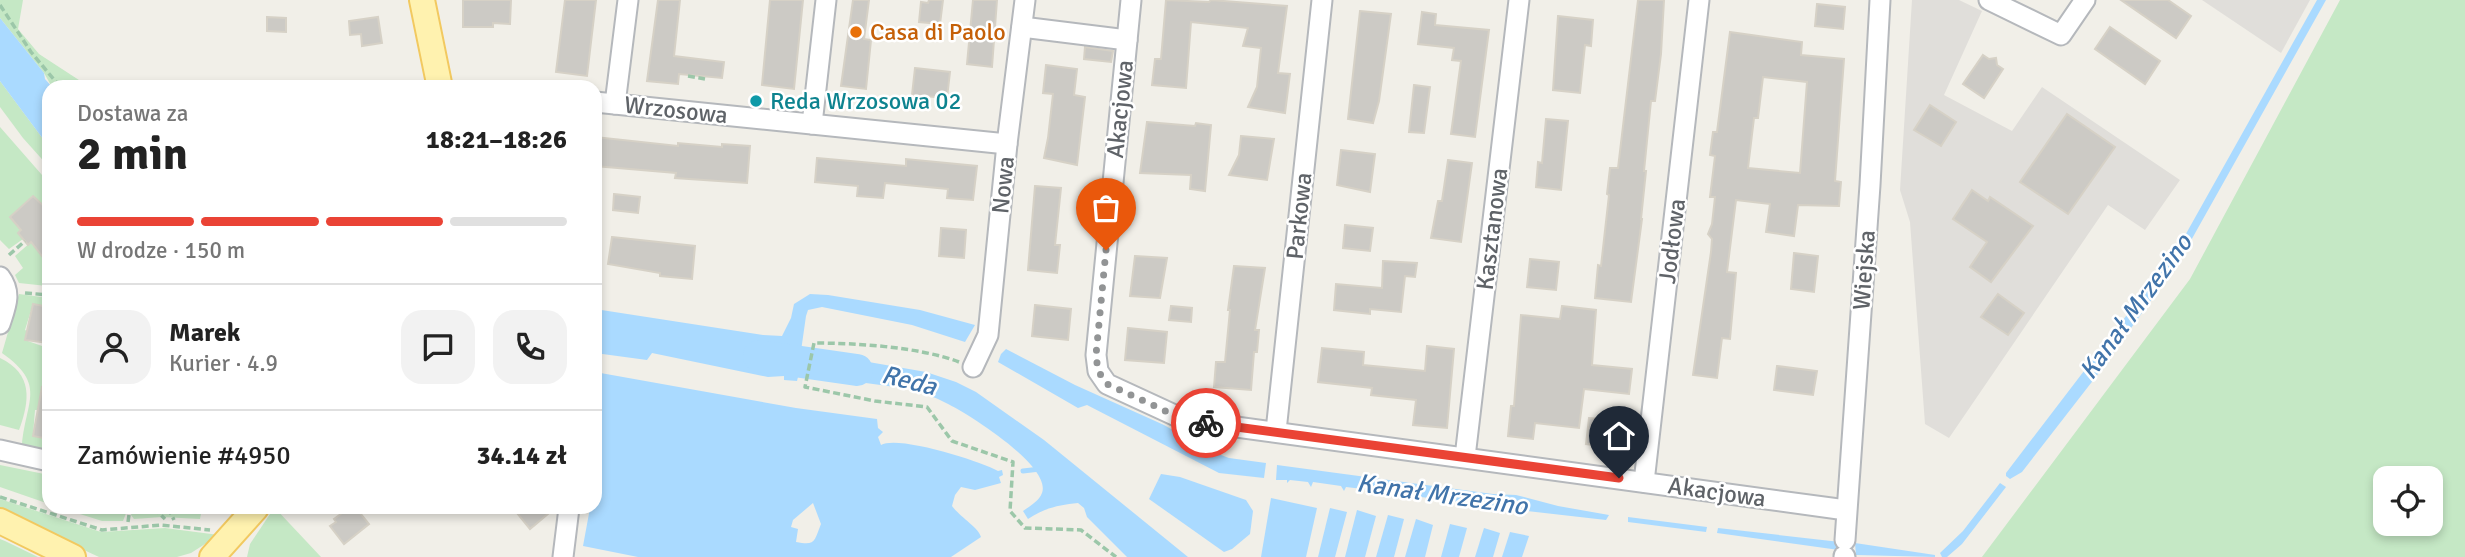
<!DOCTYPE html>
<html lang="pl">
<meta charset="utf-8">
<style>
body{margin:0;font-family:Signika,sans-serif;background:#f2f2f2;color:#222;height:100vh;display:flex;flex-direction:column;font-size:26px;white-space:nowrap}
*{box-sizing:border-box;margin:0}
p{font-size:23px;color:#767676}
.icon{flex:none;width:38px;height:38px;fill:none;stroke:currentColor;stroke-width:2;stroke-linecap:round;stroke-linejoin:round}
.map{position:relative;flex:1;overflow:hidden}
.side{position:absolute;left:42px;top:80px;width:560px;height:434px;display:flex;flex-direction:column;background:#fff;border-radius:21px;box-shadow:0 4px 10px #0003}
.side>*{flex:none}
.controls{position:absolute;left:2373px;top:466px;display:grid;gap:14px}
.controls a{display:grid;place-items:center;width:70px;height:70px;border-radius:14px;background:#fff;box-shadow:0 4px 10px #0003;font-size:35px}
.pin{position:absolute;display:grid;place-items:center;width:60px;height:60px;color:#fff;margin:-72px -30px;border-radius:50% 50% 50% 0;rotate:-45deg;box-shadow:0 0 7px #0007}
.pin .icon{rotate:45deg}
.courier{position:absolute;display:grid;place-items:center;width:70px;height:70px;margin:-35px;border:5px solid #ea4335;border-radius:50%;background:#fff;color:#222;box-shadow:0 2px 9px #0007}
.headline em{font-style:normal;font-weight:700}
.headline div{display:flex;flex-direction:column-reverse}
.headline{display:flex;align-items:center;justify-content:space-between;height:119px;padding:0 35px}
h1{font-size:46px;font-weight:700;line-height:52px}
.bar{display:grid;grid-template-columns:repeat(4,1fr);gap:10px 7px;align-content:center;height:84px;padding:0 35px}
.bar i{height:9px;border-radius:5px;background:#e0e0e0}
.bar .on{background:#ea4335}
.bar p{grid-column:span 4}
.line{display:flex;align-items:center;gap:18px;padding:0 35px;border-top:2px solid #e0e0e0}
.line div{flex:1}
.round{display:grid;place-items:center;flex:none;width:74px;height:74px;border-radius:21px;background:#f2f2f2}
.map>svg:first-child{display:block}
</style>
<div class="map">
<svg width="2465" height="557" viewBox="0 0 2465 557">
<rect width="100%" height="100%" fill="#f1efe8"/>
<g fill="#e0deda">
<path d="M1912,0H1959L1982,11L1944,95L2012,131L2042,87L2180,180L2145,230L2108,205L1949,438L1925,424L1910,222L1900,190Z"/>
<path d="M2202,0H2310L2281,53Z"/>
</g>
<g fill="#c5e8c5" fill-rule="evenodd">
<path d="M0,0H23L18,29L39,54L82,82L84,87H52L44,73L0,18Z"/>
<path d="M2340,0H2465V557H1982L2190,279ZM2385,478H2431V523H2385Z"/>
<path d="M0,81L49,147V167L23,138L0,107Z"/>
<path d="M0,127L49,183V211L32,196L11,218L21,230L18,233L23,239L9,249L0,240Z"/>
<path d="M31,242L43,257L49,252V285L47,286L19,283L15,275L23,268L15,256Z"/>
<path d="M19,294L49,298V307L33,304L25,330L27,331L25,340L42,346L43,342L49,343V399L47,401L40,400L38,410H35L33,435L49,439V451L22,445C26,400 47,385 2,353Z"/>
<path d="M0,358C33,374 30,400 19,430L0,425Z"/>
<path d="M0,465L49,475V504L0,487Z"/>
<path d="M0,499L101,532L165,528L219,535L191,553L177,557H99L0,511Z"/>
<path d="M61,508H128L123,521H102Z"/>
<path d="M133,508H202L200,519L162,517L134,519L131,515Z"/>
<path d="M274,508H275L321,557H247L250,544Z"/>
<path d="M0,539L5,541L38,557H0Z"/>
</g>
<g fill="#aadaff" fill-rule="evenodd">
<path d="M2317,0H2326L2180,260L2098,374L2022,472L2010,479L2006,476V473L2178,248Z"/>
<path d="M0,18L44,73L45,79L52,87L49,88V147L0,81Z"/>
<path d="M810,294L828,295L920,310L975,325L965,342L912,325L822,307L808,310L806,316L801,351L804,352L797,381L784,380V376L768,377L652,353L647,360L595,353V309L763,335L782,336L791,318L794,304Z"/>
<path d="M1006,349L1075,385L1164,425L1210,451L1229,458L1266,463L1264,478L1219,473L1087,405L1078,408L998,362L1001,354Z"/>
<path d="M817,353L926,372L956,382L976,392L1044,440L1188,557H1127L1087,517L1084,508L1078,503C1059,505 1044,508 1028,519L1023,511C1030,506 1039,501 1042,493C1052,466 967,413 946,403C935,397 922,393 910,389L814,376Z"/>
<path d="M595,372L796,408L877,419L878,428L883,432L878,437L881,445C898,435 980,461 998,471L1002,470L1003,475L999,477L1001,483L975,490L961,487L955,495L952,506C960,517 979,528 981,537L951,557H638L583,546L590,508H595V481L599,460L595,459ZM813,503L821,524C814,541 816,546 796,542L798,529L791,527L793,520Z"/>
<path d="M1277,465L1493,494L1516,495L1558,506L1609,515L1606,520L1527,511L1526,515H1523V510L1500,507L1499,512L1496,507L1465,503L1463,507L1460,502L1433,498L1432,502L1429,498L1405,495L1401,498L1400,494L1375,490L1373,495L1371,494V490L1346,487L1344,491L1341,486L1313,482L1311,487L1308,482L1290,480L1287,483V480H1276Z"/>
<path d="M1161,474L1180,477L1246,500L1253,511L1250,534L1232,549L1224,552L1149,499Z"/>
<path d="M2000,483L2006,487L1962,544L1947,557H1942L1940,553L1963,531Z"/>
<path d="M1271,498L1317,508L1306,557H1261Z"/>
<path d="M1330,508L1347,512L1335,557H1318Z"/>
<path d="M1357,510L1376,516L1365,557H1345Z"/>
<path d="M1388,515L1404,519L1394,557H1376Z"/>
<path d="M1628,517L1707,527L1706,532L1628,522Z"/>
<path d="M1416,519L1433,525L1425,557H1405Z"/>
<path d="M1450,524L1467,528L1459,557H1441Z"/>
<path d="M1484,528L1500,533L1493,557H1475Z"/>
<path d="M1718,528L1840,542L1839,550L1717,533Z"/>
<path d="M1510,532L1529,536L1522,557H1502Z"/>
<path d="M1855,543L1935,555V557L1856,555Z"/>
</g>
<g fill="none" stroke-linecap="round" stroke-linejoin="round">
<path stroke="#aadaff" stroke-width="5" d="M1023,471L1040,469"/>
<path stroke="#aadaff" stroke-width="32" d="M759,356L857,370"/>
</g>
<g fill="#cccac5" stroke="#d6d1c6" stroke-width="2" fill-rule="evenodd">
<path d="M463,0H511L510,24L493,23V27H463Z"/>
<path d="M565,0H596L587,76L556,72Z"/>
<path d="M658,0H680L674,56L724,62L722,78L679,74L678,84L647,81Z"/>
<path d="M770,0H803L794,89L762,85Z"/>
<path d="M853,0H869L864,39L871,40L866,89L841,86Z"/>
<path d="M929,0H943L940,24L919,22L921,2L928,3Z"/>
<path d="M973,0H997L992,67L967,64Z"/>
<path d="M1166,0L1209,2L1211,0L1287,6L1278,73L1290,74L1285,113L1248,107L1257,87L1261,48L1243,46L1248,28L1191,22L1186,88L1152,85L1155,59H1161Z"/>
<path d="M1638,0H1664L1661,54L1655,101H1651L1644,171H1646L1641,219H1642L1631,302L1595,298L1598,265L1601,266L1609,195L1607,194L1610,168H1618Z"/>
<path d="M2121,0H2168L2191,16L2176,38Z"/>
<path d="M1817,4L1845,7L1843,29L1815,26Z"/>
<path d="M1360,11L1391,14L1379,101L1373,123L1348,119Z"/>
<path d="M1422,12L1436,14L1435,25L1489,30L1475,137L1451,134L1461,61L1452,60L1454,48L1418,44Z"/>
<path d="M1558,16L1593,20L1591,46L1585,45L1580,93L1553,90Z"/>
<path d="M267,17L286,18V32L267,31Z"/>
<path d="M378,17L382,43L362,46L361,34L350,35L349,21Z"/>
<path d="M2110,27L2160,61L2145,84L2095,49Z"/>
<path d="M1730,32L1802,42L1801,55L1844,59L1835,181L1841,182L1839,206L1798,205L1794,236L1766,232L1770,204L1736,200L1727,272L1736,273L1730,339L1722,338L1717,378L1693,375L1711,252L1712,239L1708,234L1712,224L1715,197H1710L1715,156L1710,155L1713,132H1717ZM1763,77L1807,82L1800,173L1748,168L1754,118H1758Z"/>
<path d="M1085,47L1113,51L1111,62L1084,59Z"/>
<path d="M1983,55L1989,59L1996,58L1997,65L2003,69L1984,98L1963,84Z"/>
<path d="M1046,65L1077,69L1074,95L1085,97L1077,165L1044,158L1048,138L1053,94L1043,93Z"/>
<path d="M915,68L950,72L947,98L912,95Z"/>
<path d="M1414,85L1430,87L1424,133L1409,132Z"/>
<path d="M1930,105L1956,122L1941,146L1914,130Z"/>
<path d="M2067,114L2115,147L2068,214L2020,182Z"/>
<path d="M1546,119L1568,121L1561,190L1536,187L1538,162L1542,163Z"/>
<path d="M1147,122L1195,126L1196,123L1211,125L1205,191L1190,189L1191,175L1140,173Z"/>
<path d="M1241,136L1274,139L1267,180L1229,175L1239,155Z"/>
<path d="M595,137L678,146V143L722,147V144L750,146L747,183L675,178L676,173L595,166Z"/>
<path d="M1341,150L1375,154L1370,192L1337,185Z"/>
<path d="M817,158L906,166V159L977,166L973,200L947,198L948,189L885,183L883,198L857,196L858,186L815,182Z"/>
<path d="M1448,160L1472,163L1461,242L1431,238L1438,201H1442Z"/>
<path d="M1035,186L1061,188L1055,245H1060L1057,273L1028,270Z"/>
<path d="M1972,190L1988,201L1990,197L2033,226L1991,282L1970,267L1987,242L1953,219Z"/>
<path d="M614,194L640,197L638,213L613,210Z"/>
<path d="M33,196L49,211V265L31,242L28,245L18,233L21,230L10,217Z"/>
<path d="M1345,225L1373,228L1370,251L1343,248Z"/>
<path d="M941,228L966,230L964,258L939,256Z"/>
<path d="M612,237L695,246L692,279L660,276V273L608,264Z"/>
<path d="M1794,253L1818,256L1814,292L1791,289Z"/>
<path d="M1135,256L1167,258L1160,298L1130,296Z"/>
<path d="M1530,259L1559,262L1556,290L1527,287Z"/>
<path d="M1383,261L1417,263L1415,277L1405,276L1401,312L1370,309V314L1334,310L1336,284L1382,288Z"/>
<path d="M1234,266L1265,268L1255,330H1259L1257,352H1254L1251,390L1214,387L1216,362H1225L1230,310H1228Z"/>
<path d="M1998,294L2024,313L2008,335L1981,317Z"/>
<path d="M33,304L49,307V343L25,340Z"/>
<path d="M1035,305L1071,309L1068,340L1032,336Z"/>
<path d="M1171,306L1192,308L1191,322L1169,320Z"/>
<path d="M1562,306L1596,310L1592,365L1632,369L1629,394L1584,389L1579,428L1535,423L1533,439L1508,436L1511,406H1514L1521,315L1560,319Z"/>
<path d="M1128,328L1167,332L1164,363L1125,360Z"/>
<path d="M1427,346L1454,349L1447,428L1413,425L1416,400L1371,395L1372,388L1318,382L1322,348L1364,352L1363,365L1425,371Z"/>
<path d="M1777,366L1817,371L1813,395L1774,390Z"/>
<path d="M42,387L49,388V439L33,436Z"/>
<path d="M1589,418L1623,421L1621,448L1586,444Z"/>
<path d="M349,508H356L369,524L344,544L330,526L336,522L334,519Z"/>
<path d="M513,508H555L530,529Z"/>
</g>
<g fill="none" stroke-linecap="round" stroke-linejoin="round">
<defs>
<g id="minor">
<path d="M1131,0L1096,355L1098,371L1107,384L1185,420L1846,510"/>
<path d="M1989,0L2061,35L2085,0"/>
<path d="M1022,27L1127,40"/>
<path d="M595,102L1007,144"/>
<path d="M615,104L628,0"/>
<path d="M812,124L826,0"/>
<path d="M0,277C12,293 6,306 0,324"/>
<path d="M973,367L988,335L1007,144L1025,0"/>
<path d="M1276,431L1322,0"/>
<path d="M0,450L49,461"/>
<path d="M1465,457L1519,0"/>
<path d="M1644,482L1699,0"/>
<path d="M1845,540L1870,185L1880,0"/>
<path d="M1844,556L1845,557"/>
<path d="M563,557L569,508"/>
</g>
<g id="major">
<path d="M422,0L440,88"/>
<path d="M0,521L73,557"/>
<path d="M212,557L256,508"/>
</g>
</defs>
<use href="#minor" stroke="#b5b8bc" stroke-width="23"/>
<use href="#major" stroke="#f2c960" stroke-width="28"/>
<g stroke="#9cc7a9" stroke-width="3.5" stroke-dasharray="7 3.5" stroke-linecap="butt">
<path d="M0,5L31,52L61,88"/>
<path d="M688,76L705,79"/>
<path d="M9,255L25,241"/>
<path d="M25,293L49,295"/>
<path d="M959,362C920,347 856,343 814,343L805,387L875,401L927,407L952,441L1013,462L1010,511L1025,528L1081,530L1116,557"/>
<path d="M0,497L102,530L161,525L210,530"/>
<path d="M154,508L165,519"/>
<path d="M168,508L174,520"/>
<path d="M128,522L130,508"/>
</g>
<use href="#minor" stroke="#fff" stroke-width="19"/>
<use href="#major" stroke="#fff2af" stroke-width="24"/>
</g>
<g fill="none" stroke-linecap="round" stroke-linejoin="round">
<path stroke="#929495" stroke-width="7" stroke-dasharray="0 12.6" d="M1106,250L1096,355L1098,371L1107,384L1185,420L1206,423"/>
<path stroke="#ea4335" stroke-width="9" d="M1206,423L1619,478"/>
</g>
<circle fill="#e8710a" stroke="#fff" stroke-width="2.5" cx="856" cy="32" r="7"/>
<circle fill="#0f9aa8" stroke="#fff" stroke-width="2.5" cx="756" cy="101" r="7"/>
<g text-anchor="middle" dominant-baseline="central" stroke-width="5" stroke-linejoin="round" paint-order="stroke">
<g font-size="24" fill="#c56008" stroke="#fff" text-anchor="start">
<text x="870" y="32">Casa di Paolo</text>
</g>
<g font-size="24" fill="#0d838f" stroke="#fff" text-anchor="start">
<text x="770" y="101">Reda Wrzosowa 02</text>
</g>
<g font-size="24" fill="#5f6368" stroke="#fff">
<text transform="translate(1120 109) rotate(-84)">Akacjowa</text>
<text transform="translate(676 110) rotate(6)">Wrzosowa</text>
<text transform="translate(1003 185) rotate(-84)">Nowa</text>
<text transform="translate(1299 216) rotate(-84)">Parkowa</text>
<text transform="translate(1492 229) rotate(-83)">Kasztanowa</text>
<text transform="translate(1672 241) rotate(-83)">Jodłowa</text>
<text transform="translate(1864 270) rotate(-86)">Wiejska</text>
<text transform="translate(1717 492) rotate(8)">Akacjowa</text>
</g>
<g font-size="26" font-style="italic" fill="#4174aa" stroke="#fff">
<text transform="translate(2136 307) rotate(-54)">Kanał Mrzezino</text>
<text transform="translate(909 381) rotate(14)">Reda</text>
<text transform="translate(1442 495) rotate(8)">Kanał Mrzezino</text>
</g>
</g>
</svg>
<div class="controls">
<a><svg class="icon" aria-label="locate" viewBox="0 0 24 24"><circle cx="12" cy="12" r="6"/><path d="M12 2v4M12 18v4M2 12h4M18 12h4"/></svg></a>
</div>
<div class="pin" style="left:1106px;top:250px;background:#ea580c"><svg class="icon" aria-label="bag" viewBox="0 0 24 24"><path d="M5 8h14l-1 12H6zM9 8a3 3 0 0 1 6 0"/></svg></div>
<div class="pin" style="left:1619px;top:478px;background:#1f2937"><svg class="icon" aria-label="home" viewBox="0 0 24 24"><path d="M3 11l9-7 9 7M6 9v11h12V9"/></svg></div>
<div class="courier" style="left:1206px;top:423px"><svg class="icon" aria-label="bike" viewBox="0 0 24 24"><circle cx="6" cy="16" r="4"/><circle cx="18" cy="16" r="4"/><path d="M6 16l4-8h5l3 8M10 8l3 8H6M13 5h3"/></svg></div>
<section class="side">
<div class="headline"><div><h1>2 min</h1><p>Dostawa za</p></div><em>18:21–18:26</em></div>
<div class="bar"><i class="on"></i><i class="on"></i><i class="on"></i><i></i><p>W drodze · 150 m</p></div>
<div class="line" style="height:126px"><a class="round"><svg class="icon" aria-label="person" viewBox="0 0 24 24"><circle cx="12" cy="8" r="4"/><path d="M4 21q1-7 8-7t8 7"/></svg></a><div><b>Marek</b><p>Kurier · 4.9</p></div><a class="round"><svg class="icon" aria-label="chat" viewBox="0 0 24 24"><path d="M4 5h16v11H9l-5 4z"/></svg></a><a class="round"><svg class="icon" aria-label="phone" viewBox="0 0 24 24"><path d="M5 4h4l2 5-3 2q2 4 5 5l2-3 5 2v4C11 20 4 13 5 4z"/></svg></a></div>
<div class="line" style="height:91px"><div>Zamówienie #4950</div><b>34.14 zł</b></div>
</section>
</div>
